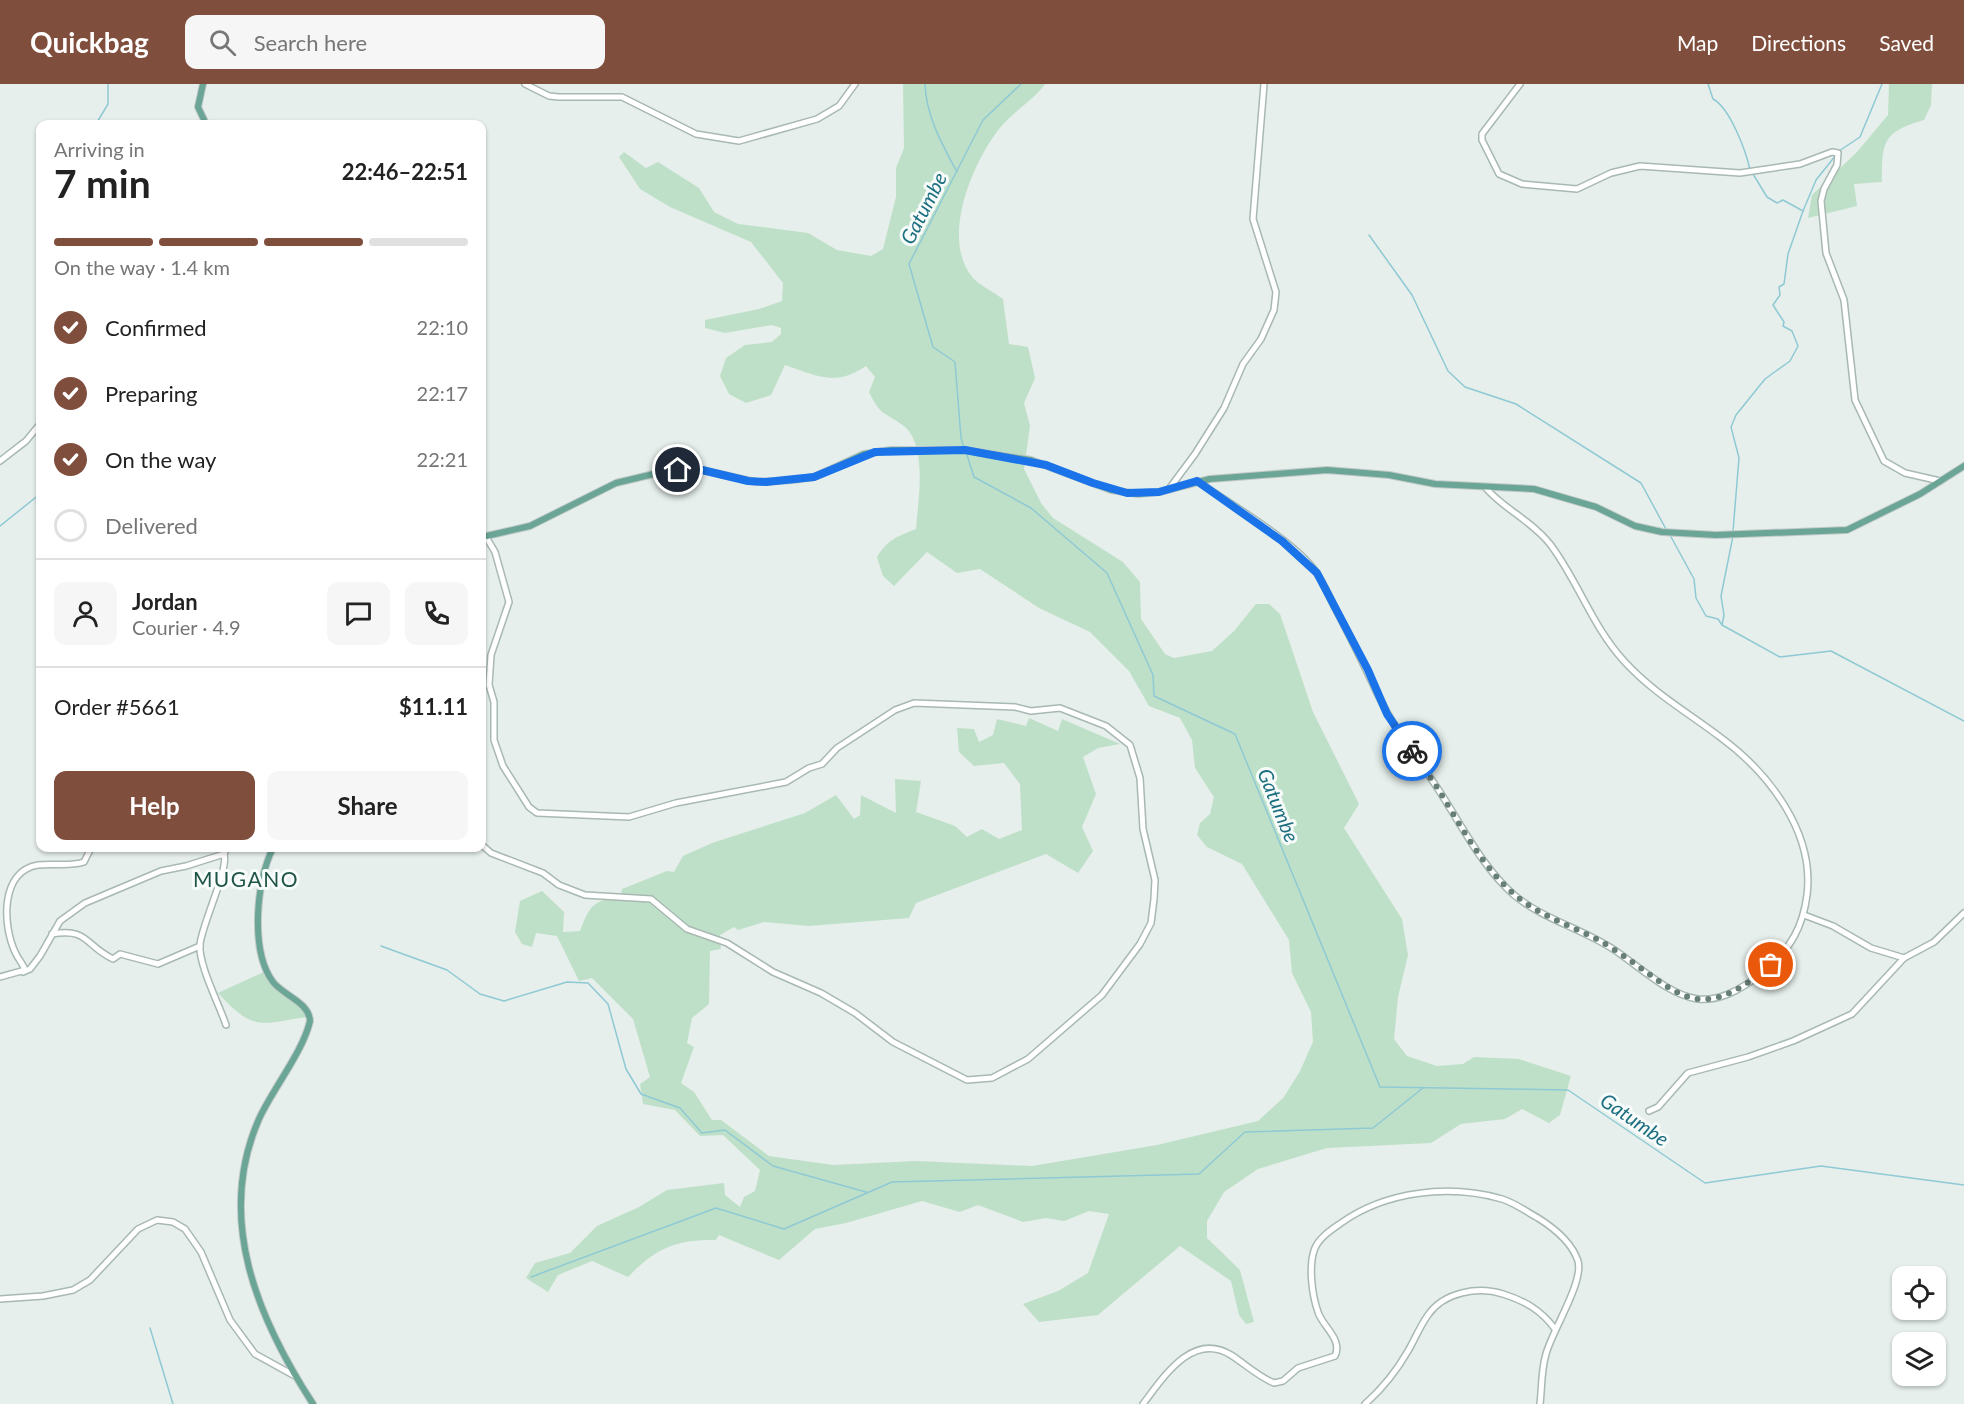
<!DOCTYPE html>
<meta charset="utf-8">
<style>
body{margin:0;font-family:Lato,sans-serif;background:#f6f6f6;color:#222;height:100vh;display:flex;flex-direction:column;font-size:22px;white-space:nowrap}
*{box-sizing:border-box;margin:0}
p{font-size:20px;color:#767676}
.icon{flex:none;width:33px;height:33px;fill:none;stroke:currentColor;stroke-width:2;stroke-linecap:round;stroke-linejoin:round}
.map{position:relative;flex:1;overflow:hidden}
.drawer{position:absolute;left:36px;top:36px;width:450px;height:732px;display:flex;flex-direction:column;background:#fff;border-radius:12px;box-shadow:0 2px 4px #0004}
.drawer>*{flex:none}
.controls{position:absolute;left:1892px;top:1182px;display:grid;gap:12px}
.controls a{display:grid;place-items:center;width:54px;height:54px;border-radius:12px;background:#fff;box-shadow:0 2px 4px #0004;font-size:30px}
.pin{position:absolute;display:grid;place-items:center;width:51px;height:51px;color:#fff;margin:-26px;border:3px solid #fff;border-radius:50%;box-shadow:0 2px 6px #0007}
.courier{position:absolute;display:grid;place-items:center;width:60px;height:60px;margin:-30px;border:4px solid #1a73e8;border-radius:50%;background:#fff;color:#222;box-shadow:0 2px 8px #0007}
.summary em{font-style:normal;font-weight:700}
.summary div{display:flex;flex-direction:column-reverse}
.summary{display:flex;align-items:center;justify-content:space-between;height:102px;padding:0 18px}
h1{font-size:39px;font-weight:700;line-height:45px}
.bar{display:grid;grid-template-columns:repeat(4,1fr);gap:9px 6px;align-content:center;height:72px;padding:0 18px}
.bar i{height:8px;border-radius:4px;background:#e0e0e0}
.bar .selected{background:#804e3d}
.bar p{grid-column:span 4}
.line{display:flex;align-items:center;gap:15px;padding:0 18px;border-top:2px solid #e0e0e0}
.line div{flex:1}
.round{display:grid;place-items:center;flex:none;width:63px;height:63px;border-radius:12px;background:#f6f6f6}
ol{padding:0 18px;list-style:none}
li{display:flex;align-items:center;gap:18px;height:66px}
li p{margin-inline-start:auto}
li .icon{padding:6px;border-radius:50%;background:#804e3d;color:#fff;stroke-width:4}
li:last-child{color:#767676}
li i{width:33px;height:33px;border:3px solid #e0e0e0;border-radius:50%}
.action{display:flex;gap:12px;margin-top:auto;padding:12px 18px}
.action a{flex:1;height:69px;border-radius:12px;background:#804e3d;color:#fff;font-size:24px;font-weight:700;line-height:69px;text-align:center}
.action a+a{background:#f6f6f6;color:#222}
header{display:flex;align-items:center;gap:36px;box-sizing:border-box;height:84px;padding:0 30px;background:#804e3d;color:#fff}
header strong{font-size:28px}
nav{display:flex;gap:33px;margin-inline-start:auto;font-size:21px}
.search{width:420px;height:54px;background:#f6f6f6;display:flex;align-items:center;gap:15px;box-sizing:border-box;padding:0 21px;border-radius:12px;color:#767676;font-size:22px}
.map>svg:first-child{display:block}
</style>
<header>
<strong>Quickbag</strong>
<div class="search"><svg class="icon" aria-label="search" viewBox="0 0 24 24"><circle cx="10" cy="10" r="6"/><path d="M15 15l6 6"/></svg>Search here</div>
<nav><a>Map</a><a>Directions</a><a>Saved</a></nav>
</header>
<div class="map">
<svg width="1964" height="1320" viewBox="0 0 1964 1320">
<rect width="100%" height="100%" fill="#e6efeb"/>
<g fill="#bfe0c8">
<path d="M903,0H1045C1033,17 1012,28 999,45C972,80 940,155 973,194C981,202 994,208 1003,215L1009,260L1028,263L1035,294L1024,319L1030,342L1024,385L1041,419L1053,434L1123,478L1140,498L1141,535L1165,570L1174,574L1212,567L1234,547L1256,520H1269L1280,530L1313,628L1359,720L1344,744L1402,835L1408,871L1398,913L1394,955L1407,972L1437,982L1463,980L1474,973L1519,975L1571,992L1560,1031L1549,1039L1522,1025L1505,1035L1461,1040L1431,1059L1327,1064L1258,1085L1224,1108L1207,1137V1154L1240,1186L1254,1238L1246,1240L1239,1231L1231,1197L1180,1162L1098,1231L1039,1238L1023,1220L1058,1207L1088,1189L1109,1130L1089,1127L1064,1137L1046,1134L1023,1138L978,1121L960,1128L922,1117L846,1139L815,1145L779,1176L719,1151L716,1156C676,1155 656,1164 628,1193L592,1177L558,1191L548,1208L526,1194L535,1179L570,1169L597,1142L639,1123L667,1106L724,1099L725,1111L740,1123L744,1113L755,1107L760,1086L723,1051L700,1052L675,1026L643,1020L640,1000L650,993L633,935L592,894L579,897L557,852L536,849L532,863L522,860L515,848L520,817L542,807L564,828L563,848L580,847C590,821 593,817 621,812L622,805L667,787L674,788L683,772L712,759L805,729L836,711L854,735L860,731L861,711L896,729L895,695L921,697L916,728L955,742L967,753L982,745L999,755L1022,746L1020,700L1004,679L974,682L959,668L957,644L974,645L979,658L993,651L997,635L1026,642L1029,634L1058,647L1062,635L1120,660L1098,664L1083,673L1096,710L1082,743L1093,767L1078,789L1046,770L916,819L909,834L809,842L764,838L738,846L734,843L720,851L721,865L710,867L709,920L692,934L687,959L694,963L681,999L694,1008L712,1036H721L769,1072L833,1081L916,1077L1032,1082L1157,1061L1258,1037L1284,1013L1300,987L1313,958L1311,928L1292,889L1289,856L1242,780L1207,763L1197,751L1200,739L1210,730L1214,713L1195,684L1192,656L1180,634L1149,622L1129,587L1090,548L1039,524L980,485L957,489L927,468L894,502L883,492L877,473C887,456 898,452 916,445C918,417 928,362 904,342C884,327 881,333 869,308L875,293L866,282C835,303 818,292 785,281L771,311L746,319L729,310L720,292L726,274L745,261L772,258L781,250V244L772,241L725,249L705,244V236L759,225L782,217L783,199L751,158L670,123L640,105L619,73L624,68L646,84L658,78L699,104L714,128L738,140L808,149L837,166L871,172L883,165L896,113V84L904,64Z"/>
<path d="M1889,0H1932L1931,21L1924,36C1883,48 1882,57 1882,98L1854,100L1857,122L1808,134L1812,111L1857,68L1888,31Z"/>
<path d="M266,887L273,901L305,926L307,933C259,940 254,948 218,909Z"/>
</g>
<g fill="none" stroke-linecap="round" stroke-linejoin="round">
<g stroke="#8ec9d4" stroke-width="1.5">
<path d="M925,0C926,32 942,60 957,88"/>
<path d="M1708,0L1713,15C1730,24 1746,67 1750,86"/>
<path d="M96,40L108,20V0"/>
<path d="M1839,67L1860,53L1882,0"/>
<path d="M1803,127L1816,96L1836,71"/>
<path d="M1369,151L1412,211L1448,287L1465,303L1516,320L1641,399L1667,447"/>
<path d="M964,364L961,354L955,278L933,263L909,180L983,36L1021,0"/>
<path d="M966,368L974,393L1031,424L1107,489L1153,591L1154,612L1235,650L1380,1003L1568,1006L1705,1099L1821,1082L1964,1101"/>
<path d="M0,442L40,410"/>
<path d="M1733,447L1739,374L1731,343L1736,331L1765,295L1790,277L1798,262L1792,247L1783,242L1784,238L1773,221L1780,211L1779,203L1784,200L1788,170L1803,127L1783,116L1777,119L1767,113L1753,90"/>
<path d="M1670,451L1694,495L1696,514L1706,532L1718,535L1722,541L1780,573L1831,567L1964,637"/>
<path d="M1722,541L1724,531L1721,512L1733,452"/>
<path d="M381,862L447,886L480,910L504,917L567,898L588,899L608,920L626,985L641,1010L680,1024L702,1049L725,1046L773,1082L866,1108"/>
<path d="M531,1193L716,1124L784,1145L892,1098L1199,1090L1245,1048L1373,1044L1423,1004"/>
<path d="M150,1244L173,1320"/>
</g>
<defs>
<g id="minor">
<path d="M525,0L549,12L559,13H622L696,50L739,57L817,35L839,22L855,0"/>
<path d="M1520,0L1482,50V56L1499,90L1522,100L1577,105L1611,89L1640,82L1740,89L1800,80L1832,68L1838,69L1837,81L1824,105L1821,117L1826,169L1844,216L1855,316L1884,377L1905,389L1940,397"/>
<path d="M0,377L26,357L40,340"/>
<path d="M1197,397C1230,420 1289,454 1313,484C1322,495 1328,510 1334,522C1350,552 1365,583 1379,613C1395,646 1418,675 1438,705C1461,740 1482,783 1514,811C1544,836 1584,845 1616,867C1676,910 1700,941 1767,885C1791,864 1803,842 1807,811C1815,748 1768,688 1720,653C1687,628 1652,608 1624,577C1592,542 1578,497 1550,460C1531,436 1502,424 1485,403"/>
<path d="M1169,405L1195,370L1224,324L1243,280L1261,255L1274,226L1276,208L1253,135L1264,0"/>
<path d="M482,761L491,769L543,789L559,801L585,811L651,815L687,845L727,859L773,888L821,909L855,929L893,958L967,996L992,994L1028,975L1102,911L1140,860L1151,839L1154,815L1155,796L1143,745L1140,694L1130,661L1106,642L1060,624L1031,627L1015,623L914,619L895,626L837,664L822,680L809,684L786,698L676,719L629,733L537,729L529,723L503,682L494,656V618L489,601L491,571L509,518L495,468L486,453"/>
<path d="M224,770C229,785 203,837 200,860C198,880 219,920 226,941"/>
<path d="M1804,831L1833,842L1871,864L1904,874"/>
<path d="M52,850C89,844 84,861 113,875L120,870L158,880L200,862"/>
<path d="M23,888L30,885L40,872L60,837L85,819L161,787L186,782L224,770L227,764"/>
<path d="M0,893L25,886C23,880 19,876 16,870C2,842 0,787 38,781C53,779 69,783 84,778L91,764"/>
<path d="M1649,1027L1658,1023L1688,989L1748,973L1793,957L1852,930L1904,874L1934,858L1964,829"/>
<path d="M0,1215L43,1212L73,1206L90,1196L138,1145L157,1136L173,1138L185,1145L201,1168L230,1236L255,1270L295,1292"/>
<path d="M1143,1320C1163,1294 1192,1247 1231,1271C1245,1280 1259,1293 1274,1299L1283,1297L1298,1284L1335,1272C1343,1255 1322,1242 1318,1228C1312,1211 1308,1181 1315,1164C1320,1153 1331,1146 1341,1139C1386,1107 1449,1100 1502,1115C1515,1119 1527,1128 1538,1134C1554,1144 1572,1159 1578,1177C1584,1198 1552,1247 1546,1270C1541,1287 1542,1303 1540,1320"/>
<path d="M1365,1320C1381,1306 1397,1286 1408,1267C1415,1255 1420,1242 1428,1231C1444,1208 1478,1202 1503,1210C1525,1217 1541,1226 1555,1245"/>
</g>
<g id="major">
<path d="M203,0L198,23L206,40"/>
<path d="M482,453L530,442L616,399L662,388L702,386L756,398L793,396L814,393L864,370L891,366H965L1031,376L1111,406L1138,410L1159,408L1210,395L1327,386L1389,391L1435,400L1534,405L1596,423L1635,442L1662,448L1716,451L1847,446L1920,410L1964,382"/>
<path d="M273,764C256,797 250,867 273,898C284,912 309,918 310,937C303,968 272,1006 259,1035C215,1135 258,1235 313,1320"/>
</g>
</defs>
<use href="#minor" stroke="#a8b8b2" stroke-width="8"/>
<use href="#major" stroke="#c2cac8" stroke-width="8"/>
<use href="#minor" stroke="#fff" stroke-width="5"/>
<use href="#major" stroke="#6aa596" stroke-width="6"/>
</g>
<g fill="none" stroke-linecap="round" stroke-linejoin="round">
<path stroke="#687f78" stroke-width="6" stroke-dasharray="0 10.8" d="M1412,667C1420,680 1430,692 1438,705C1460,740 1482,783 1515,811C1542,834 1577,843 1607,861C1678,905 1693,947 1771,881"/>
<path stroke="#1a73e8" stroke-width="8" d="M678,386H702L748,397L766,398L814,393L875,368L965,366L1046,381L1093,399L1127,409L1159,408L1197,397L1282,457L1317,489L1368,586L1387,630L1412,667"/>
</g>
<g text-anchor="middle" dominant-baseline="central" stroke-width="6" stroke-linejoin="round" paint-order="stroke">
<g font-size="20" font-style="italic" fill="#1c6f80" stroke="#f7fbf9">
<text transform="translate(923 124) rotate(-63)">Gatumbe</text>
<text transform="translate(1279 721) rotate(68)">Gatumbe</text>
<text transform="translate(1635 1035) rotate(34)">Gatumbe</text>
</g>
<g font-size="21" letter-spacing="1.5" fill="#1f5548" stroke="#f7fbf9">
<text x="246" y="794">MUGANO</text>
</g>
</g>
</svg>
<div class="controls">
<a><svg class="icon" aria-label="locate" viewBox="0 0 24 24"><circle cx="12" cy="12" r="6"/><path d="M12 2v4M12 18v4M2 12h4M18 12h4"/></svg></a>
<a><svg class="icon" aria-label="layers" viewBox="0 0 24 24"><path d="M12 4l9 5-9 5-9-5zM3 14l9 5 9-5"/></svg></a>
</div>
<div class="pin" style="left:1771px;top:881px;background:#ea580c"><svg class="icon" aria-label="bag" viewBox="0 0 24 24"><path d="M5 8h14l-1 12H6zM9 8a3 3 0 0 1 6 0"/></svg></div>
<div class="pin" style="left:678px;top:386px;background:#1f2937"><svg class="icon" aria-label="home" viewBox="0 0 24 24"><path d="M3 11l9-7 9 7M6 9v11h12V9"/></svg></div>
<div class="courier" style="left:1412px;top:667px"><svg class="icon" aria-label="bike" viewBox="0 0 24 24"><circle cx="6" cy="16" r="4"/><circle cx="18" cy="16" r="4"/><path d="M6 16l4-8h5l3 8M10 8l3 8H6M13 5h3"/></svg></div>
<section class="drawer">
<div class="summary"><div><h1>7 min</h1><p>Arriving in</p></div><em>22:46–22:51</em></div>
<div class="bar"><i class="selected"></i><i class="selected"></i><i class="selected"></i><i></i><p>On the way · 1.4 km</p></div>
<ol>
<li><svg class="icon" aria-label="check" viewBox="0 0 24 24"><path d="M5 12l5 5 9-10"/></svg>Confirmed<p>22:10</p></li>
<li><svg class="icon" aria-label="check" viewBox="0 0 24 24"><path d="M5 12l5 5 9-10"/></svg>Preparing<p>22:17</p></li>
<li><svg class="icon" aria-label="check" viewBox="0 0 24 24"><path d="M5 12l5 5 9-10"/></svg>On the way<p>22:21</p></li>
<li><i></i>Delivered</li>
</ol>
<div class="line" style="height:108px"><a class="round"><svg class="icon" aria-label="person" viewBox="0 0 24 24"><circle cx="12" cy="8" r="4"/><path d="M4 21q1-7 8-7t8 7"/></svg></a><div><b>Jordan</b><p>Courier · 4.9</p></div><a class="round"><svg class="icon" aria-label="chat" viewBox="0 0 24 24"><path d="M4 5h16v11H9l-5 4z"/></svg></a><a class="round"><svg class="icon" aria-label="phone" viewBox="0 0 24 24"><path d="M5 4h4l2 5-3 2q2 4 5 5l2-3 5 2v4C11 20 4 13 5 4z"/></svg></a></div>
<div class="line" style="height:78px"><div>Order #5661</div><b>$11.11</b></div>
<div class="action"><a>Help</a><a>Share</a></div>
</section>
</div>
